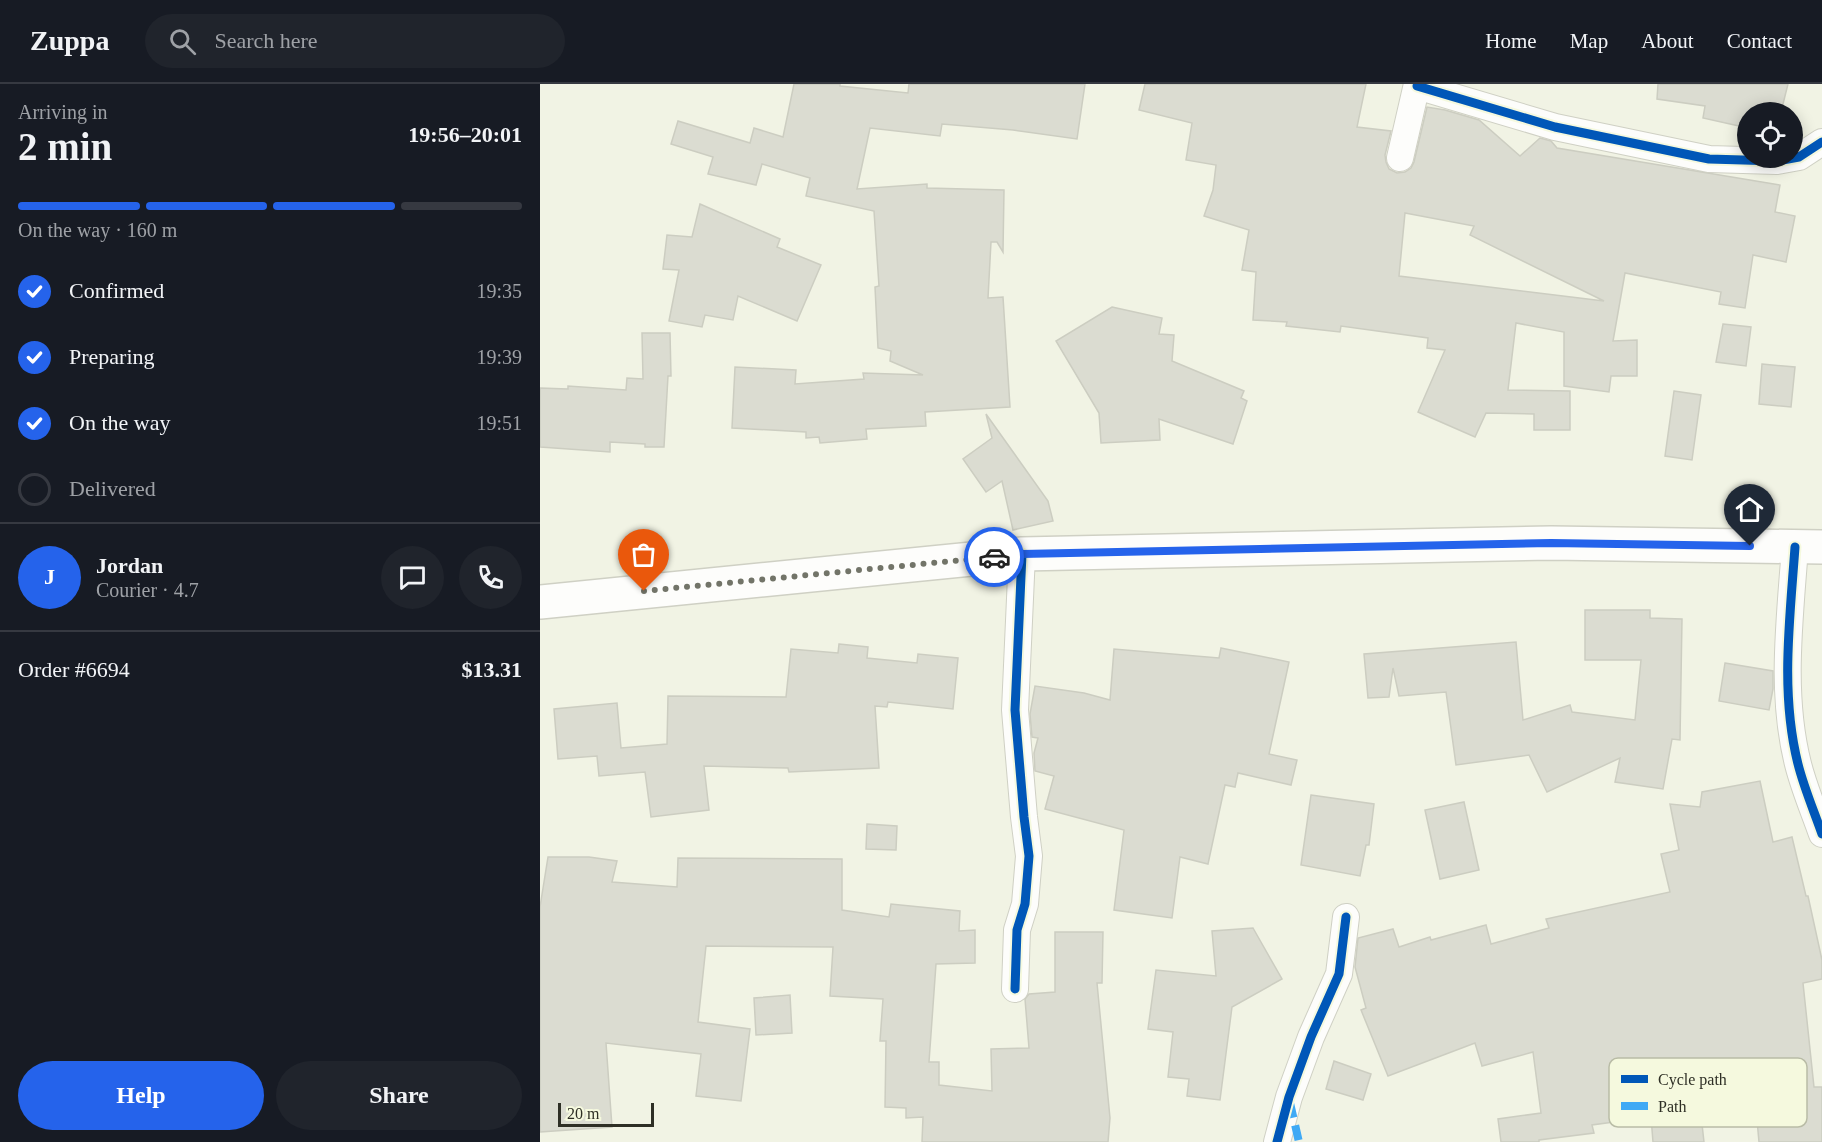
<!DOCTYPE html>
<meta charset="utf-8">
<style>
body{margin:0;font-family:Georgia,serif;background:#20242c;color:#f1f3f6;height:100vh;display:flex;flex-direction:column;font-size:22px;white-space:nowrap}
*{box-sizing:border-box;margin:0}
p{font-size:20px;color:#9ea1a6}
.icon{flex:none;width:33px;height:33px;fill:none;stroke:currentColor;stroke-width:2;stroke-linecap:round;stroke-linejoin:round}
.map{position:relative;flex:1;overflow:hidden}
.drawer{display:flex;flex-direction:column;background:#171b24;width:540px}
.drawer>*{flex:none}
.buttons{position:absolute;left:1197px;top:18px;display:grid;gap:12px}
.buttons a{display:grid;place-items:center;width:66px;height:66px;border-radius:50%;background:#171b24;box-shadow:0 3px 15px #0003;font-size:30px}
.scale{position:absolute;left:18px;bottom:15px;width:96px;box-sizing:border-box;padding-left:6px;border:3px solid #2e2f25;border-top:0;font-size:16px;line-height:21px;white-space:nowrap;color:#2e2f25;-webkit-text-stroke:4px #f5f9de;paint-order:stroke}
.pin{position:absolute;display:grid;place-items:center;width:51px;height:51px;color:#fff;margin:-62px -26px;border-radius:50% 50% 50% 0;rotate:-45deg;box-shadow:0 0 6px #0007}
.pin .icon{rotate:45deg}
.courier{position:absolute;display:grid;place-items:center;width:60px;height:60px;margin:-30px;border:4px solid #2563eb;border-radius:50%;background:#fff;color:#222;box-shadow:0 2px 8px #0007}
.summary em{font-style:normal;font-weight:800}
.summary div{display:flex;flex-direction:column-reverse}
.summary{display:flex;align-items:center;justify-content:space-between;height:102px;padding:0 18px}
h1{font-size:39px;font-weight:800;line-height:45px}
.bar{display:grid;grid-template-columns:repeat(4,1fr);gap:9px 6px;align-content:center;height:72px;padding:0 18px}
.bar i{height:8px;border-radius:4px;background:#363941}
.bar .active{background:#2563eb}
.bar p{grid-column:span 4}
.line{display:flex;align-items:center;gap:15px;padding:0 18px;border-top:2px solid #363941}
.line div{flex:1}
.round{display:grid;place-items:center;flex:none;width:63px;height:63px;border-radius:32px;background:#20242c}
ol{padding:0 18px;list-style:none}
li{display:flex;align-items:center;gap:18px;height:66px}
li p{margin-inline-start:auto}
li .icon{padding:6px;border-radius:50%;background:#2563eb;color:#fff;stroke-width:4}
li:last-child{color:#9ea1a6}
li i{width:33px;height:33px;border:3px solid #363941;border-radius:50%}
.button{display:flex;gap:12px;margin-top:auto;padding:12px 18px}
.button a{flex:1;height:69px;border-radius:36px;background:#2563eb;color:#fff;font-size:24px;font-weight:800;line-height:69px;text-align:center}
.button a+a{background:#20242c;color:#f1f3f6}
header{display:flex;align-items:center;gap:36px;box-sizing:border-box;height:84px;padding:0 30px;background:#171b24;border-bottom:2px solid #363941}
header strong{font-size:28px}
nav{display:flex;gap:33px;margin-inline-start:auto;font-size:21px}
.search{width:420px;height:54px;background:#20242c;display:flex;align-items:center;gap:15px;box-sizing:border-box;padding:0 21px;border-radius:33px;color:#9ea1a6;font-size:22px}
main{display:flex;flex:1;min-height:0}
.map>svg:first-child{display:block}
</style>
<header>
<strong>Zuppa</strong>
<div class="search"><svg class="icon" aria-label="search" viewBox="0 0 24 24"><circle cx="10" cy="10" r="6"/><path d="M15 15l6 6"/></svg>Search here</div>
<nav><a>Home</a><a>Map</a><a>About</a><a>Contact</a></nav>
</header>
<main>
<section class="drawer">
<div class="summary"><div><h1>2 min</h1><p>Arriving in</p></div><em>19:56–20:01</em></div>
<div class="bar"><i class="active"></i><i class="active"></i><i class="active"></i><i></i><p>On the way · 160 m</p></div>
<ol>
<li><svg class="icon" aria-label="check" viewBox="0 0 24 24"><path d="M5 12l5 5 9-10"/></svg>Confirmed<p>19:35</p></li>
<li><svg class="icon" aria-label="check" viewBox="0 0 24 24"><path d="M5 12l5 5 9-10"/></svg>Preparing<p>19:39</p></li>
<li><svg class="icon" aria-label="check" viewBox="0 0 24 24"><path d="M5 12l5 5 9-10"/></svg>On the way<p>19:51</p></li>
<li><i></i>Delivered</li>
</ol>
<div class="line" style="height:108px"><b class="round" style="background:#2563eb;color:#fff">J</b><div><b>Jordan</b><p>Courier · 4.7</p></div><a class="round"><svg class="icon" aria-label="chat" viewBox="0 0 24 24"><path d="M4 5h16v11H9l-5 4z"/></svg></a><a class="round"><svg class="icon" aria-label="phone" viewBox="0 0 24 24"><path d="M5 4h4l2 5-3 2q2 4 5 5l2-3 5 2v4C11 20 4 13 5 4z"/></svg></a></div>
<div class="line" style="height:78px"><div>Order #6694</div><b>$13.31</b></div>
<div class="button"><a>Help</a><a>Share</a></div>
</section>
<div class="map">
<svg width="1282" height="1058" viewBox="0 0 1282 1058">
<rect width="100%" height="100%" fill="#f1f3e4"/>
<g fill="#dbdcd1" stroke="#cccdc1" stroke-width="1.5" fill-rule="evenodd">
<path d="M254,0H300V2L368,9L369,0H545L537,55L473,46L402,40L400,52L330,44L317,105L387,100V104L464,106L463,168L457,158H451L448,214L463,213L470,323L385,328L386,342L326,345L327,355L280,359L279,353L266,354V348L192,344L195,283L256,286L255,300L324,295L323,289L383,291L350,277L351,267L338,264L335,203L339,202L334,127L266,112L270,94L222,80L216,101L168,90L173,73L131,60L138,37L210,59L214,44L243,53Z"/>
<path d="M605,0H826L817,43L851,47L845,71L846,78L849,85L857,89L865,88L871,84L874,78L887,23L905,26L939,36L980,72L1000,54L1011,57L1017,64L1240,101L1235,128L1255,132L1246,178L1213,171L1205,224L1179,220L1181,208L1085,189L1073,257L1097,256V292H1071L1069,308L1024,302V248L976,239L968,306L1030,307V346H994V330L946,329L935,353L878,328L905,266L887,264L888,254L801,242L800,248L746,242L747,238L713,236L716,188L702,186L709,146L664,132L673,106L676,81L646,76L652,39L599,26ZM865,129L934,142L930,151L1064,217L859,192Z"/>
<path d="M1118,0H1248L1241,28H1208V44L1163,34L1165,22L1117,15Z"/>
<path d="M160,120L240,155L237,163L281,181L257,237L198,212L193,236L165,231L162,243L129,237L139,186L123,185L127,151L152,153Z"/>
<path d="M572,223L622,234L619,250L634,251L632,277L704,307L701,314L707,317L693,360L619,335L620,356L561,359L559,329L516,257Z"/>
<path d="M1183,240L1211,243L1206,282L1176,278Z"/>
<path d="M102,249H130L131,292H128L124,363H105V360L70,358V368L0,363V304L28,305V302L86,306L87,294L103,295Z"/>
<path d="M1222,280L1255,283L1251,323L1219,320Z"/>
<path d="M1134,307L1161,311L1152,376L1125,372Z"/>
<path d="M446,330L508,417L513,437L473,446L462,397L446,408L423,375L452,354Z"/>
<path d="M1045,526H1110V534L1142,535L1140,656L1132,655L1123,705L1075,698L1080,674L1007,708L989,671L916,681L906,608L859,612L853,584L849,613L828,614L824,570L976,558L983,636L1030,621L1032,628L1095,636L1101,576H1045Z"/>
<path d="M299,560L328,563L327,574L377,579L378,570L418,574L413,625L348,618L347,623L335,622L339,684L249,688L248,684L164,682L169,726L111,733L105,688L59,692L57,672L18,675L14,625L77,619L81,664L127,660L128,612L246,613L251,565L298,569Z"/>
<path d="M681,564L749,578L729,670L757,676L751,701L698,689L695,703L685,701L668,780L640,773L632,834L574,826L584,746L505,725L514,692L495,687L494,669L498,654L492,653L490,630L495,602L544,609L570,616L574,565L679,574Z"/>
<path d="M1185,579L1233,587V605L1229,626L1179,617Z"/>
<path d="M1220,697L1233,758L1252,753L1266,812H1268L1282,876V895L1263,899L1274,1003H1282V1058H1219L1217,1036L1162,1040L1164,1058H1113L1111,1033L1052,1041L1054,1049L999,1056V1058H961L958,1035L1001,1029L993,968L942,982L935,959L848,992L821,926L826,924L815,883L818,854L853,845L859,863L890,853L891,856L946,841L951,860L1009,844L1006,835L1130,808L1121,770L1139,766L1130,720L1160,723L1162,708Z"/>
<path d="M771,711L834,720L829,761H826L820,792L761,781Z"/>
<path d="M924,718L939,786L900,795L885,726Z"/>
<path d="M327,740L357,742L356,766L326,765Z"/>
<path d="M8,773H49L77,777L72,798L137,803L138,774L302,775V826L349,833L351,820L420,827L419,847L435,846V879L396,880L389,978H399V1001L452,1007L451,965L489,964L485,915L489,910L515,908V848H563L562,899H557L570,1034L568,1058H382L383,1033L366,1034V1024L345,1023L346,957H340L343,915L290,912L293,863L166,862L158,938L210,945L201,1017L156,1012L161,970L66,959L72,1043L0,1048V823Z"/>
<path d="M713,844L742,895L692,923L680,1016L647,1012L649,995L628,993L633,948L608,945L616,886L676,892L672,847Z"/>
<path d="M250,911L252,949L216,951L214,914Z"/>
<path d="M794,977L831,990L823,1016L786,1005Z"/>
</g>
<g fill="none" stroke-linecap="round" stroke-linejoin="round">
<defs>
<g id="minor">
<path d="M877,2L1015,43L1169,75L1237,77L1259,73L1282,58"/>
<path d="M860,74L877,0"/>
<path d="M1255,463C1250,534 1240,609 1258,680C1264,704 1274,727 1282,750"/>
<path d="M475,905L477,846L485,820L489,772L484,733L475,626L482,470"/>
<path d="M737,1058L749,1013L771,953L799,890L806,833"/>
</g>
<path id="trunk" d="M0,518L482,470L1011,459L1282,463"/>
</defs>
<use href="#minor" stroke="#cfd0c4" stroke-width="28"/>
<use href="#trunk" stroke="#cfd0c4" stroke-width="36"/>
<use href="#minor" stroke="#fdfdfb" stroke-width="26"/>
<use href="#trunk" stroke="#fdfdfb" stroke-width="33"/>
<path stroke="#3fa9f5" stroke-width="8" stroke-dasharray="15 8" stroke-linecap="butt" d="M750,1019L759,1058"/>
<defs>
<g id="cycleway">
<path d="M877,2L1015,43L1169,75L1237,77L1259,73L1282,58"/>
<path d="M1255,463C1250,534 1240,609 1258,680C1264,704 1274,727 1282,750"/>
<path d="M475,905L477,846L485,820L489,772L484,733L475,626L482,470"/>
<path d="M737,1058L749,1013L771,953L799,890L806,833"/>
</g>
</defs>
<use href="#cycleway" stroke="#f5f9de" stroke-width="13"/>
<use href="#cycleway" stroke="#0057b8" stroke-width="9"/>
</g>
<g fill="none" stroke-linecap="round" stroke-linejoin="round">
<path stroke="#727468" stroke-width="6" stroke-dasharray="0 10.8" d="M104,507L454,473"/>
<path stroke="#2563eb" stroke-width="8" d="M454,473L482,470L1011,459L1210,462"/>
</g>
<rect x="1069" y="974" width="198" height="69" rx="9" fill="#f5f9de" stroke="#b9bca6" stroke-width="1.5"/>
<rect x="1081" y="991" width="27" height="8" fill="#0057b8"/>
<rect x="1081" y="1018" width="27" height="8" fill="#3fa9f5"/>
<g font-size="16" fill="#2e2f25">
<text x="1118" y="1001">Cycle path</text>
<text x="1118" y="1028">Path</text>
</g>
</svg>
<div class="buttons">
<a><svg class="icon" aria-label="locate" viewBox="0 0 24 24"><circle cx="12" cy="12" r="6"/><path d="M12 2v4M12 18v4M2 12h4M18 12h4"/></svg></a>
</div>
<div class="scale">20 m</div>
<div class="pin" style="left:104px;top:507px;background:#ea580c"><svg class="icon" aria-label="bag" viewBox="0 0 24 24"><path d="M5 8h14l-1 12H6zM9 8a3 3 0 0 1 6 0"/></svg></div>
<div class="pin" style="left:1210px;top:462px;background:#1f2937"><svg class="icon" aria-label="home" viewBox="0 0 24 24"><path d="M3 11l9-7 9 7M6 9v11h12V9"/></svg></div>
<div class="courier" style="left:454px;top:473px"><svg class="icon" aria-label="car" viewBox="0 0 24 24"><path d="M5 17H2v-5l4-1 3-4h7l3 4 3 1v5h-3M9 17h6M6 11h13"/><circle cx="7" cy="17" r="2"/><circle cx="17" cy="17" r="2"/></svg></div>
</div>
</main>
